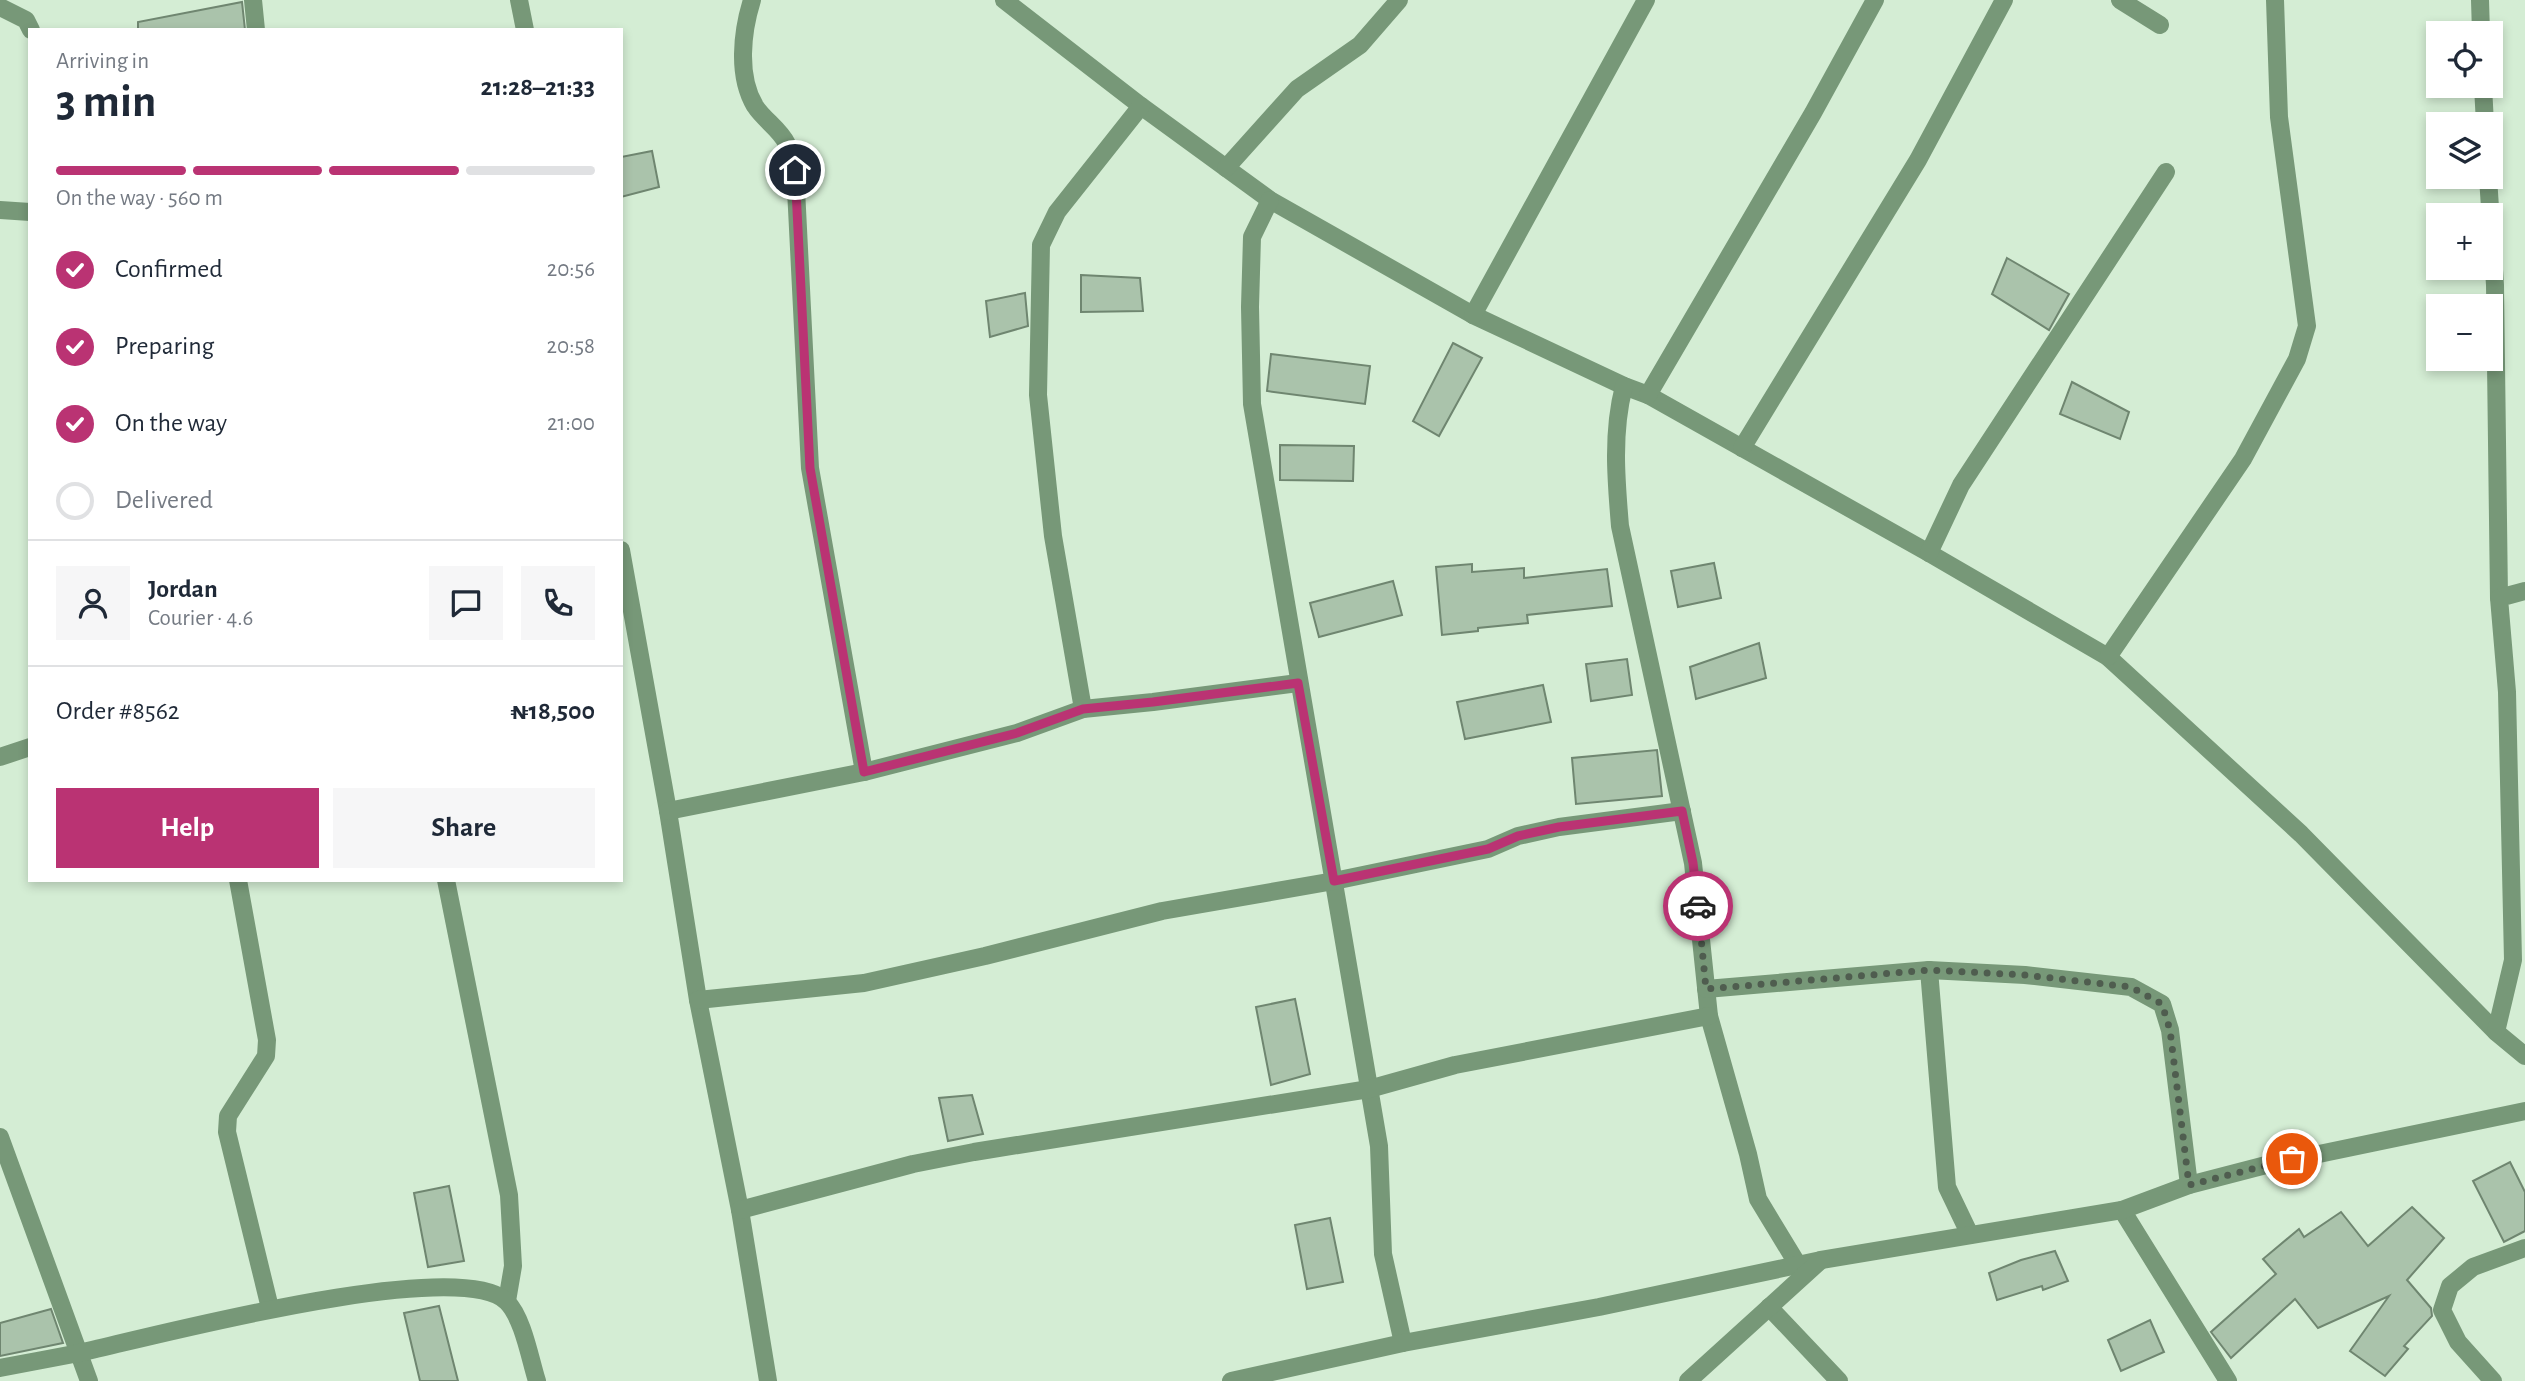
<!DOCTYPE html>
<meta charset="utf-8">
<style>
body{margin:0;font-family:"Alegreya Sans",sans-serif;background:#f6f6f7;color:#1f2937;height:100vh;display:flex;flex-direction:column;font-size:26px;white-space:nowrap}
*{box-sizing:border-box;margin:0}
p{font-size:23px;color:#747a83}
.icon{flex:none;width:38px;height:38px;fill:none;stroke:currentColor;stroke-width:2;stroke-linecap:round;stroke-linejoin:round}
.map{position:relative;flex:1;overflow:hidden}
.panel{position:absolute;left:28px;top:28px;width:595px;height:854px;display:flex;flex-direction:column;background:#fff;border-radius:0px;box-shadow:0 4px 10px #0003}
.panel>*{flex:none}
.tools{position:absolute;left:2426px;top:21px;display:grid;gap:14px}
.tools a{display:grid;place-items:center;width:77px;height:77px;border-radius:0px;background:#fff;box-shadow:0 4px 10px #0003;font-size:35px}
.pin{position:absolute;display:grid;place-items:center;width:60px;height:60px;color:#fff;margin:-30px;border:4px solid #fff;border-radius:50%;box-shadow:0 2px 7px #0007}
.courier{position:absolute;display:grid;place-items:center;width:70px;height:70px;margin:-35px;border:5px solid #ba3373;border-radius:50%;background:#fff;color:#222;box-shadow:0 2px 9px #0007}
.overview em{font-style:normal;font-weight:600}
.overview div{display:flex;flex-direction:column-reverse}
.overview{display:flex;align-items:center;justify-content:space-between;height:119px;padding:0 28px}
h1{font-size:46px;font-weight:600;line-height:52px}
.bar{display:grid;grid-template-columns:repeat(4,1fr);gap:10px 7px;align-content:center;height:84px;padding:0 28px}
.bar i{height:9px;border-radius:5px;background:#e0e1e3}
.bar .current{background:#ba3373}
.bar p{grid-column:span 4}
.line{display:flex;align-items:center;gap:18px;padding:0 28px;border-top:2px solid #e0e1e3}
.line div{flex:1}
.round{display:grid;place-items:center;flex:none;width:74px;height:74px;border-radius:0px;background:#f6f6f7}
ol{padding:0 28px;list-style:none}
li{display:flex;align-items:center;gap:21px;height:77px}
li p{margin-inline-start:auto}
li .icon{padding:7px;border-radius:50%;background:#ba3373;color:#fff;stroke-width:4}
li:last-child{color:#747a83}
li i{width:38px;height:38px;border:4px solid #e0e1e3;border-radius:50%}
.cta{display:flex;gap:14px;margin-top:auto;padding:14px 28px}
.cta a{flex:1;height:80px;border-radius:0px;background:#ba3373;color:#fff;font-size:28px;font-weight:600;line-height:80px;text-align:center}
.cta a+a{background:#f6f6f7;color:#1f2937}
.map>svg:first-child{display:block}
</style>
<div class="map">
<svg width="2525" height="1381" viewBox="0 0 2525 1381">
<rect width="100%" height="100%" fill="#d4edd4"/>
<g fill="#aac3ab" stroke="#6f8670" stroke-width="2">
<path d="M242,2L245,30H138V22Z"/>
<path d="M652,151L659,187L621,197V157Z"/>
<path d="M2007,258L2069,294L2049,330L1992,294Z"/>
<path d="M1081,275L1140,278L1143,311L1081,312Z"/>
<path d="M1025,293L1028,326L990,337L986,301Z"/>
<path d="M1453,343L1482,358L1439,436L1413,421Z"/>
<path d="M1271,354L1370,366L1365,404L1267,391Z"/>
<path d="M2072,382L2129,412L2120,439L2060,414Z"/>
<path d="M1280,445L1354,446L1353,481L1280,480Z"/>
<path d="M1714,563L1721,598L1678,607L1671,571Z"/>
<path d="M1472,564V572L1524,568V578L1607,569L1612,606L1527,615L1528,623L1478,628V631L1442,635L1436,567Z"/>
<path d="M1393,581L1402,615L1319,637L1310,603Z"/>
<path d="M1759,643L1766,678L1696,699L1690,667Z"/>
<path d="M1627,659L1632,695L1591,701L1586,664Z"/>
<path d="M1543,685L1551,722L1465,739L1457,702Z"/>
<path d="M1657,750L1662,796L1576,804L1572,758Z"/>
<path d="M1295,999L1310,1074L1271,1085L1256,1007Z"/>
<path d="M972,1095L983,1134L948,1141L939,1098Z"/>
<path d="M2510,1162L2525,1192V1231L2504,1242L2473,1181Z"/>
<path d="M449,1186L464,1261L428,1267L414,1193Z"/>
<path d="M2412,1207L2444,1238L2407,1280L2431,1308L2432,1316L2404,1346L2408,1349L2385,1376L2350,1351L2389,1296L2318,1328L2295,1299L2231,1358L2211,1332L2276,1274L2263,1259L2299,1229L2304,1237L2341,1212L2368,1246Z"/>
<path d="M1330,1218L1343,1282L1307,1289L1295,1225Z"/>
<path d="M2055,1251L2068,1281L2043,1290L2042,1286L1997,1300L1989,1273L2021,1260Z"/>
<path d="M439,1306L458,1381H420L404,1313Z"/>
<path d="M51,1309L63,1343L0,1356V1323Z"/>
<path d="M2150,1320L2164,1352L2121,1371L2108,1340Z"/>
</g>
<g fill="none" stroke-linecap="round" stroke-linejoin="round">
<g stroke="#779878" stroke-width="18">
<path d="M253,0L256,30"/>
<path d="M519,0L525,30"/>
<path d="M752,0C742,32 737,76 755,106C764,120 780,129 787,144C791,152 793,161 795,169L810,468L864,772"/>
<path d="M1004,0L1141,106L1270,200L1473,315L1624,386L1648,395L1929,553L2108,657L2301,834L2496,1032L2525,1056"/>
<path d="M2120,0L2160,25"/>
<path d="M2480,0L2481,33"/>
<path d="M0,7L26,20L31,30"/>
<path d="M2483,86L2485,124"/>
<path d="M1226,168L1297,89L1360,45L1399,0"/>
<path d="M2488,177L2495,285L2499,598"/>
<path d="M1270,200L1252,237L1250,307L1252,404L1379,1146L1383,1254L1403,1343"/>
<path d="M0,210L30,212"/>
<path d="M1473,315L1646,0"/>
<path d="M1624,386C1612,432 1616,479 1620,526L1693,863L1709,1016L1748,1154L1758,1199L1798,1265"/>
<path d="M1648,395L1813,113L1875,0"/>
<path d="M1742,448L1918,160L2004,0"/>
<path d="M621,550L668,811L698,1000L740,1210L768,1381"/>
<path d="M1929,553L1961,485L2166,172"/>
<path d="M2108,657L2243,459L2297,359L2307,326L2279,117L2275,0"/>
<path d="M1083,709L1053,536L1038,395L1041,245L1057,212L1141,106"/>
<path d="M0,757L30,747"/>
<path d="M668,811L864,772L1017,733L1083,709L1153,702L1298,683"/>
<path d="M238,880L267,1040L266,1056L228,1116L227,1132L270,1308"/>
<path d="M446,880L509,1195L513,1266L507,1301"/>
<path d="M1929,970L1947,1187L1970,1235"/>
<path d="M1706,989L1929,970L2025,975L2131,987L2162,1004L2170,1030L2189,1185"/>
<path d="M698,1000L864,983L985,956L1162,911L1334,881L1488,849L1518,836L1559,827L1682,811"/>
<path d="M2496,1032L2513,960L2507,692L2499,598L2525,591"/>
<path d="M0,1137L89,1381"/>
<path d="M740,1210L913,1164L974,1152L1369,1089L1455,1065L1709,1016"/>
<path d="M2122,1210L2228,1381"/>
<path d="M1769,1307L1839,1381"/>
<path d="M0,1368C26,1363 53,1358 79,1353C147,1338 460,1254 507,1302C523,1318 530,1359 537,1381"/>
<path d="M1231,1381L1403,1343L1599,1307L1821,1260L2122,1210L2189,1185L2266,1165L2525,1111"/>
<path d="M1688,1381L1821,1260"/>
<path d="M2493,1381L2458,1342L2442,1310L2450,1286L2473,1267L2525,1248"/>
</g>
</g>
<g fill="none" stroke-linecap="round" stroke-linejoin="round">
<path stroke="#4f5d4f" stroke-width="7" stroke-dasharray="0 12.6" d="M1698,906L1706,989L1929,970L2025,975L2131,987L2162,1004L2170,1030L2189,1185L2292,1159"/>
<path stroke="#ba3373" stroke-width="9" d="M795,170L810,468L864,772L1017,733L1083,709L1153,702L1298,683L1334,881L1488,849L1518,836L1559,827L1682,811L1693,863L1698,906"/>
</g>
</svg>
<div class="tools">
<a><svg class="icon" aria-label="locate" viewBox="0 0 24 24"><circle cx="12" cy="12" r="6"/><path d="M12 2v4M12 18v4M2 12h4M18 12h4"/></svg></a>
<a><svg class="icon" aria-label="layers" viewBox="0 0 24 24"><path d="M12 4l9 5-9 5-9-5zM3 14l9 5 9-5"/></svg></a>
<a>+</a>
<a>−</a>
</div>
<div class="pin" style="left:2292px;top:1159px;background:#ea580c"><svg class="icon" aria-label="bag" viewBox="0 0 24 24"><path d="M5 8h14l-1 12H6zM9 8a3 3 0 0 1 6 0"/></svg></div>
<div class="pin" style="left:795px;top:170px;background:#1f2937"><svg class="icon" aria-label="home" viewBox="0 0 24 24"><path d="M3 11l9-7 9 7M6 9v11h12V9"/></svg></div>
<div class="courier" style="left:1698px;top:906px"><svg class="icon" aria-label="car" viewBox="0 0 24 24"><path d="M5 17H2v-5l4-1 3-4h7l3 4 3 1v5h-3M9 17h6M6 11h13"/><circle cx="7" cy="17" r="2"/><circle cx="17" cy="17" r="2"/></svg></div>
<section class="panel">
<div class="overview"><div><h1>3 min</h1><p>Arriving in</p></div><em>21:28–21:33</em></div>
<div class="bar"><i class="current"></i><i class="current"></i><i class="current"></i><i></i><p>On the way · 560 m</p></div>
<ol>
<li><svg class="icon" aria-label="check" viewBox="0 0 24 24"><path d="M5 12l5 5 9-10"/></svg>Confirmed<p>20:56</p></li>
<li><svg class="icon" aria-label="check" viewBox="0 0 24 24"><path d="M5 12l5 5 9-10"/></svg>Preparing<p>20:58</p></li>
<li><svg class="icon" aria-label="check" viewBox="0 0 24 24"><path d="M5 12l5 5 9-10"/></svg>On the way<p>21:00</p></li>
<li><i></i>Delivered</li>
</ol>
<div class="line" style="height:126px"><a class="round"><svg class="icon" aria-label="person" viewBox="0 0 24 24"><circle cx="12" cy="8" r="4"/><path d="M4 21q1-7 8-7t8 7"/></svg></a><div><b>Jordan</b><p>Courier · 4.6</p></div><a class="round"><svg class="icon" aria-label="chat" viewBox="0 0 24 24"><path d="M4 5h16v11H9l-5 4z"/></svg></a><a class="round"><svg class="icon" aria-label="phone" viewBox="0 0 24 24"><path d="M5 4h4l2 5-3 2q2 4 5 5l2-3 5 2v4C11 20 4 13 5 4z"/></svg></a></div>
<div class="line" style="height:91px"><div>Order #8562</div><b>₦18,500</b></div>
<div class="cta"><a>Help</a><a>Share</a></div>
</section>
</div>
